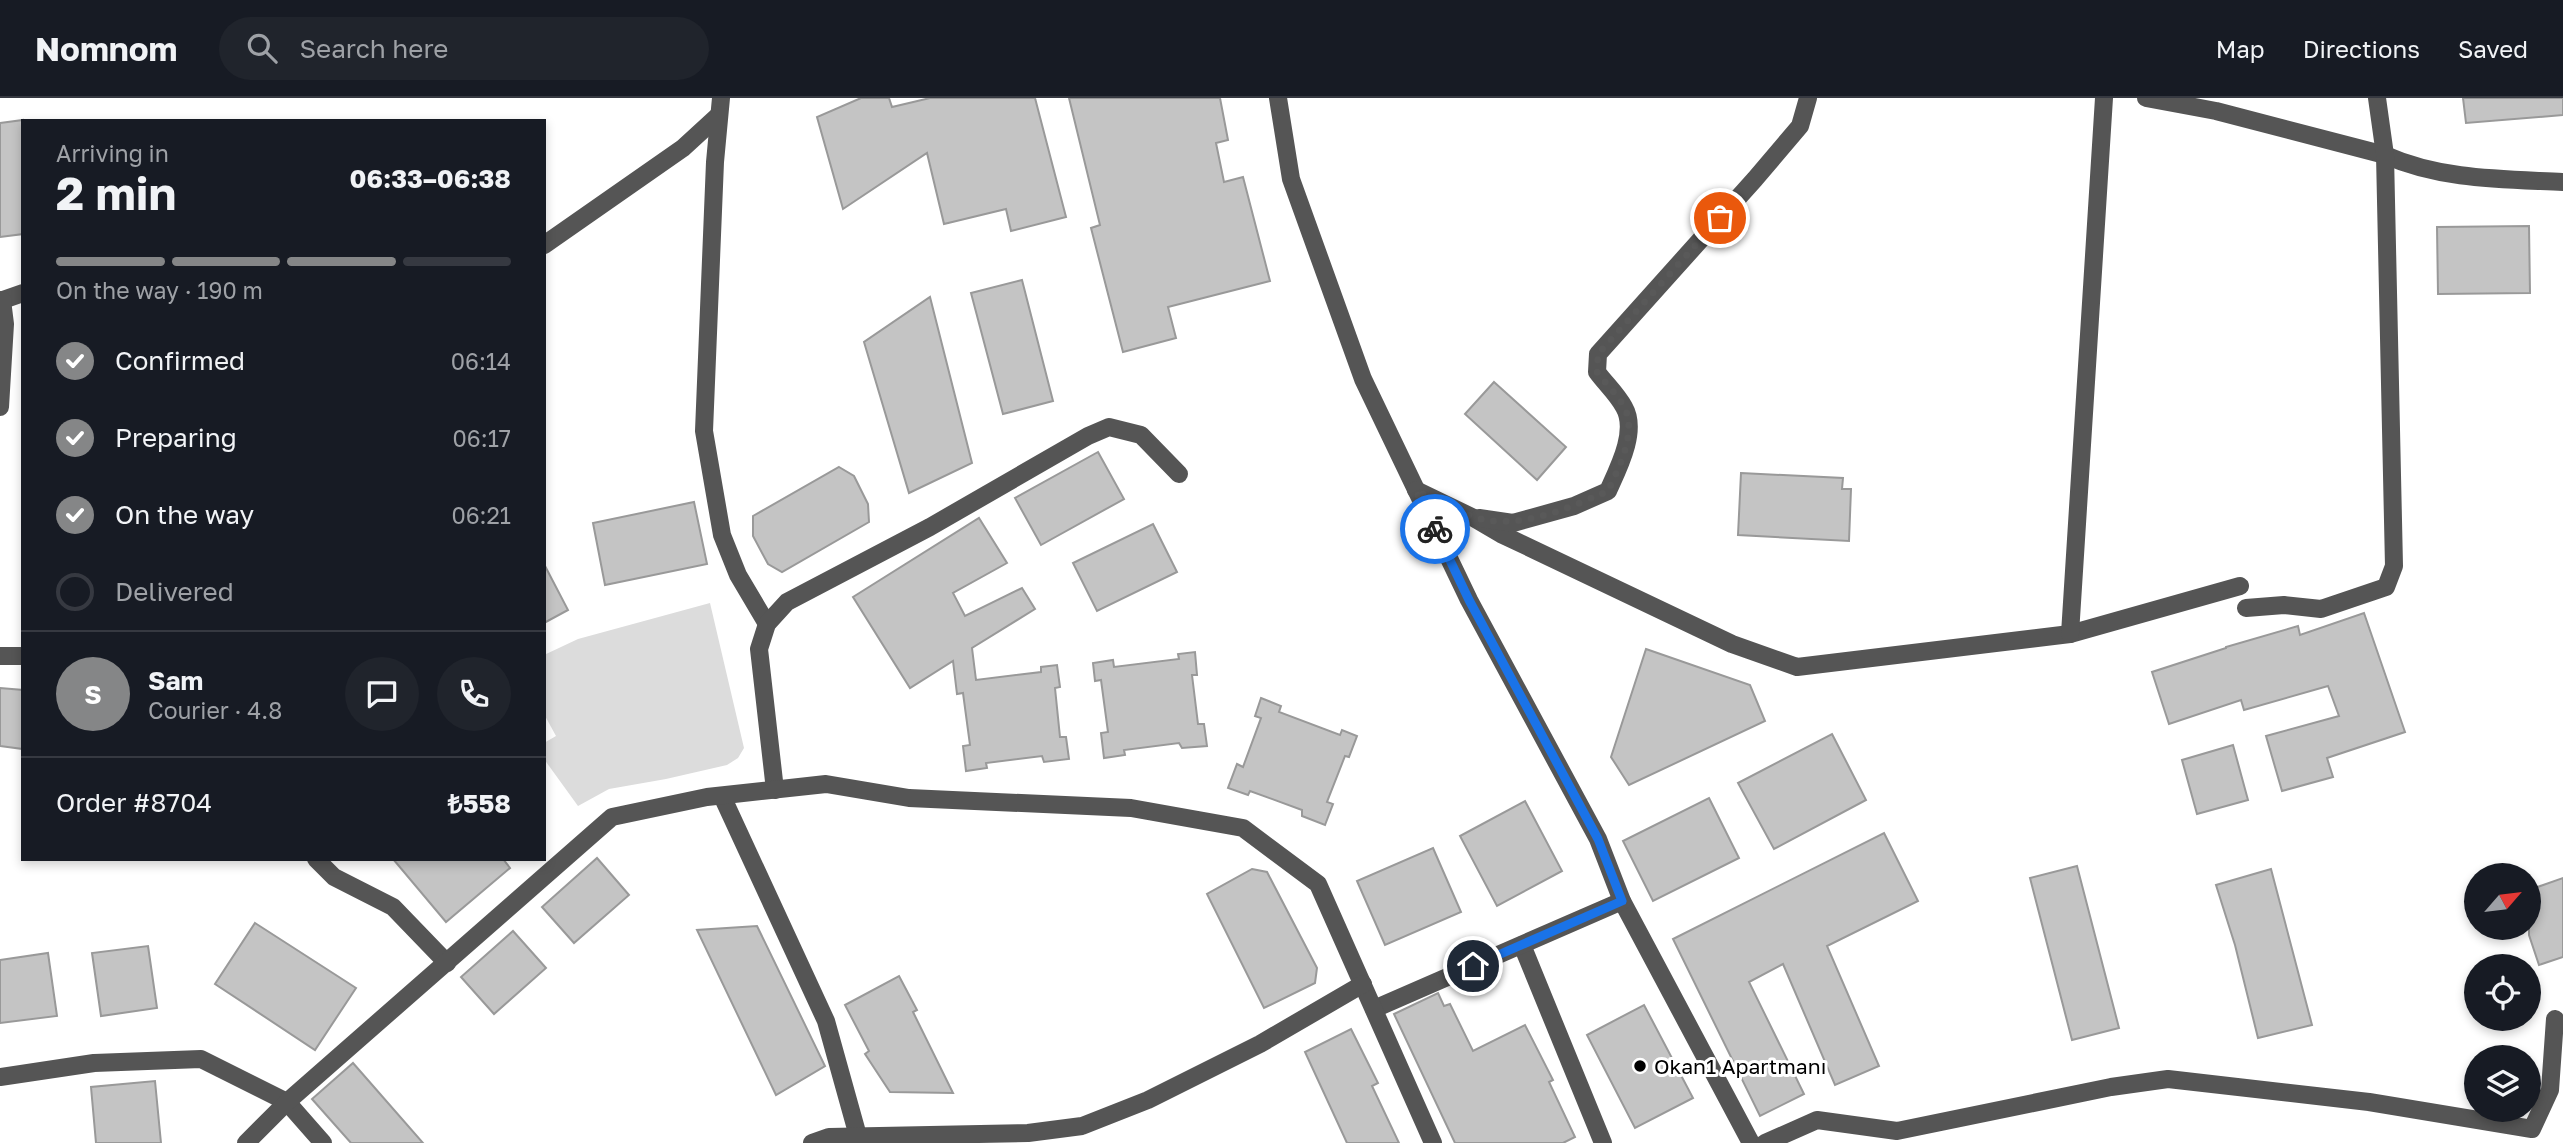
<!DOCTYPE html>
<meta charset="utf-8">
<style>
body{margin:0;font-family:"Golos Text",sans-serif;background:#20242c;color:#f1f3f6;height:100vh;display:flex;flex-direction:column;font-size:26px;white-space:nowrap}
*{box-sizing:border-box;margin:0}
p{font-size:23px;color:#9ea1a6}
.icon{flex:none;width:38px;height:38px;fill:none;stroke:currentColor;stroke-width:2;stroke-linecap:round;stroke-linejoin:round}
.map{position:relative;flex:1;overflow:hidden}
.sheet{position:absolute;left:21px;top:21px;width:525px;height:742px;display:flex;flex-direction:column;background:#171b24;border-radius:0px;box-shadow:0 4px 10px #0003}
.sheet>*{flex:none}
.needle{width:46px;rotate:62deg}
.fabs{position:absolute;left:2464px;top:765px;display:grid;gap:14px}
.fabs a{display:grid;place-items:center;width:77px;height:77px;border-radius:50%;background:#171b24;box-shadow:0 4px 10px #0003;font-size:35px}
.pin{position:absolute;display:grid;place-items:center;width:60px;height:60px;color:#fff;margin:-30px;border:4px solid #fff;border-radius:50%;box-shadow:0 2px 7px #0007}
.courier{position:absolute;display:grid;place-items:center;width:70px;height:70px;margin:-35px;border:5px solid #1a73e8;border-radius:50%;background:#fff;color:#222;box-shadow:0 2px 9px #0007}
.overview em{font-style:normal;font-weight:700}
.overview div{display:flex;flex-direction:column-reverse}
.overview{display:flex;align-items:center;justify-content:space-between;height:119px;padding:0 35px}
h1{font-size:46px;font-weight:700;line-height:52px}
.bar{display:grid;grid-template-columns:repeat(4,1fr);gap:10px 7px;align-content:center;height:84px;padding:0 35px}
.bar i{height:9px;border-radius:5px;background:#363941}
.bar .on{background:#858687}
.bar p{grid-column:span 4}
.line{display:flex;align-items:center;gap:18px;padding:0 35px;border-top:2px solid #363941}
.line div{flex:1}
.round{display:grid;place-items:center;flex:none;width:74px;height:74px;border-radius:37px;background:#20242c}
ol{padding:0 35px;list-style:none}
li{display:flex;align-items:center;gap:21px;height:77px}
li p{margin-inline-start:auto}
li .icon{padding:7px;border-radius:50%;background:#858687;color:#fff;stroke-width:4}
li:last-child{color:#9ea1a6}
li i{width:38px;height:38px;border:4px solid #363941;border-radius:50%}
header{display:flex;align-items:center;gap:42px;box-sizing:border-box;height:98px;padding:0 35px;background:#171b24;border-bottom:2px solid #363941}
header strong{font-size:33px}
nav{display:flex;gap:38px;margin-inline-start:auto;font-size:24px}
.search{width:490px;height:63px;background:#20242c;display:flex;align-items:center;gap:18px;box-sizing:border-box;padding:0 24px;border-radius:38px;color:#9ea1a6;font-size:26px}
.map>svg:first-child{display:block}
</style>
<header>
<strong>Nomnom</strong>
<div class="search"><svg class="icon" aria-label="search" viewBox="0 0 24 24"><circle cx="10" cy="10" r="6"/><path d="M15 15l6 6"/></svg>Search here</div>
<nav><a>Map</a><a>Directions</a><a>Saved</a></nav>
</header>
<div class="map">
<svg width="2563" height="1045" viewBox="0 0 2563 1045">
<rect width="100%" height="100%" fill="#fff"/>
<path fill="#dcdcdc" d="M710,505L744,650L738,660L727,667L666,681L609,691L578,708L544,661V645L556,638L544,616V557L578,541Z"/>
<g fill="#c4c4c4" stroke="#999" stroke-width="2">
<path d="M861,0H889L892,9L930,0H1035L1066,119L1011,133L1006,111L944,126L927,55L843,111L817,19Z"/>
<path d="M1069,0H1220L1228,42L1216,45L1224,84L1243,79L1270,183L1168,209L1176,240L1123,254L1091,130L1100,127Z"/>
<path d="M2463,0H2563V17L2466,25Z"/>
<path d="M23,22V136L0,139V25Z"/>
<path d="M2529,128L2530,195L2438,196L2437,129Z"/>
<path d="M1022,182L1053,303L1003,316L971,195Z"/>
<path d="M930,199L972,365L909,395L864,244Z"/>
<path d="M1494,284L1566,349L1537,382L1465,316Z"/>
<path d="M1098,354L1124,401L1041,447L1015,400Z"/>
<path d="M839,369L854,378L868,406L869,424L782,474L768,466L753,438V418Z"/>
<path d="M1741,375L1843,380L1842,391H1851L1849,443L1738,437Z"/>
<path d="M694,404L707,466L605,487L593,425Z"/>
<path d="M979,420L1007,465L953,495L965,518L1022,490L1035,511L972,550L976,582L1041,574V569L1057,567L1060,589L1055,590L1060,639H1066L1069,661L1044,664L1042,658L986,665L987,670L966,673L963,648L970,647L963,595L957,596L953,563L910,590L853,499Z"/>
<path d="M1153,426L1177,474L1097,513L1073,465Z"/>
<path d="M544,466L568,512L544,525Z"/>
<path d="M2364,515L2405,634L2327,660L2333,679L2282,693L2266,638L2339,618L2328,588L2244,612L2241,602L2169,626L2152,574L2226,550V549L2298,528L2300,537Z"/>
<path d="M1646,551L1750,587L1765,623L1629,687L1611,659Z"/>
<path d="M1195,554L1197,577H1192L1198,626H1204L1207,648L1182,650L1179,645L1124,652L1125,657L1104,660L1101,635L1108,634L1101,582L1095,583L1093,565L1113,562L1114,569L1179,561L1178,556Z"/>
<path d="M0,590L23,592V651L0,648Z"/>
<path d="M1261,600L1281,608L1279,614L1340,637L1342,632L1357,638L1349,659L1345,658L1327,704L1333,706L1325,727L1302,718V712L1250,693L1248,697L1228,690L1237,666L1243,669L1261,620L1255,618Z"/>
<path d="M1832,636L1866,702L1774,751L1738,685Z"/>
<path d="M2233,647L2248,702L2197,716L2182,662Z"/>
<path d="M1709,700L1739,760L1653,803L1623,743Z"/>
<path d="M1525,703L1562,773L1497,808L1460,738Z"/>
<path d="M1884,735L1918,803L1827,848L1879,968L1835,987L1783,866L1749,884L1804,996L1760,1018L1673,841Z"/>
<path d="M1433,750L1461,814L1385,847L1357,783Z"/>
<path d="M597,760L629,797L574,845L542,809Z"/>
<path d="M393,761H503L510,770L446,824Z"/>
<path d="M2077,768L2119,930L2072,942L2030,780Z"/>
<path d="M1252,771L1267,774L1317,870L1315,885L1264,910L1207,796Z"/>
<path d="M2271,771L2312,927L2258,940L2235,847L2216,787Z"/>
<path d="M2563,780V859L2539,867L2529,837V792Z"/>
<path d="M255,825L356,890L315,952L215,886Z"/>
<path d="M757,828L825,968L776,997L697,832Z"/>
<path d="M513,833L546,870L494,916L461,879Z"/>
<path d="M148,848L157,910L101,918L92,855Z"/>
<path d="M48,855L57,918L0,925V862Z"/>
<path d="M899,878L917,912L913,914L953,995L890,994L865,956L869,953L845,907Z"/>
<path d="M1438,895L1444,908L1450,906L1473,953L1525,927L1553,982L1549,984L1575,1039L1563,1045H1455L1394,916Z"/>
<path d="M1644,907L1693,1000L1635,1030L1587,937Z"/>
<path d="M1351,931L1378,985L1372,988L1399,1045H1347L1305,954Z"/>
<path d="M353,965L423,1045H351L312,1001Z"/>
<path d="M155,983L161,1045H96L91,989Z"/>
</g>
<g fill="none" stroke-linecap="round" stroke-linejoin="round">
<g stroke="#555" stroke-width="18">
<path d="M721,0L715,64L704,333L722,437L738,477L767,526"/>
<path d="M1278,0L1291,81L1363,281L1469,502L1598,741L1622,803L1751,1045"/>
<path d="M2146,0L2216,13L2385,57C2441,82 2503,81 2563,84"/>
<path d="M544,147L683,50L719,17"/>
<path d="M0,203L23,195"/>
<path d="M0,309L5,226L2,202"/>
<path d="M1416,392L1472,419L1501,436L1732,546L1797,569L2070,536L2240,488"/>
<path d="M1479,420L1513,425L1574,408L1608,393C1618,371 1638,333 1624,309C1617,296 1605,285 1597,274L1598,256L1755,81L1800,28L1808,0"/>
<path d="M2246,510L2284,507L2321,511L2386,489L2394,468L2385,57L2377,0"/>
<path d="M2070,536L2104,0"/>
<path d="M0,558H23"/>
<path d="M775,692L759,551L767,526L787,504L930,429L1088,338L1109,329L1141,337L1179,376"/>
<path d="M722,698L826,923L858,1038"/>
<path d="M316,761L334,779L393,809L447,865"/>
<path d="M1522,847L1603,1045"/>
<path d="M1374,911L1622,803"/>
<path d="M0,979L94,965L201,961L287,1004L323,1045"/>
<path d="M246,1045L287,1004L612,719L707,699L826,686L909,700L1131,710L1243,730L1318,786L1433,1045"/>
<path d="M812,1045L829,1039L1028,1035L1082,1028L1148,1002L1260,946L1363,886"/>
<path d="M1765,1045L1817,1022L1897,1033L2111,989L2168,981L2369,1004L2532,1031L2550,992L2555,921"/>
</g>
</g>
<g fill="none" stroke-linecap="round" stroke-linejoin="round">
<path stroke="#595959" stroke-width="7" stroke-dasharray="0 12.6" d="M1435,431L1416,393C1434,401 1452,412 1471,418C1516,434 1566,411 1608,393C1618,371 1638,334 1624,309C1617,296 1605,285 1597,274L1598,256L1720,120"/>
<path stroke="#1a73e8" stroke-width="9" d="M1435,431L1469,502L1598,741L1622,803L1473,868"/>
</g>
<circle fill="#000" stroke="#fff" stroke-width="2.5" cx="1640" cy="968" r="7"/>
<g text-anchor="middle" dominant-baseline="central" stroke-width="6" stroke-linejoin="round" paint-order="stroke">
<g font-size="21" fill="#000" stroke="#fff" text-anchor="start">
<text x="1654" y="968">Okan1 Apartmanı</text>
</g>
</g>
</svg>
<div class="fabs">
<a><svg class="needle" viewBox="-14 -14 28 28"><path d="M0-13l5 13h-10z" fill="#e53935"/><path d="M0 13l5-13h-10z" fill="#9ea1a6"/></svg></a>
<a><svg class="icon" aria-label="locate" viewBox="0 0 24 24"><circle cx="12" cy="12" r="6"/><path d="M12 2v4M12 18v4M2 12h4M18 12h4"/></svg></a>
<a><svg class="icon" aria-label="layers" viewBox="0 0 24 24"><path d="M12 4l9 5-9 5-9-5zM3 14l9 5 9-5"/></svg></a>
</div>
<div class="pin" style="left:1720px;top:120px;background:#ea580c"><svg class="icon" aria-label="bag" viewBox="0 0 24 24"><path d="M5 8h14l-1 12H6zM9 8a3 3 0 0 1 6 0"/></svg></div>
<div class="pin" style="left:1473px;top:868px;background:#1f2937"><svg class="icon" aria-label="home" viewBox="0 0 24 24"><path d="M3 11l9-7 9 7M6 9v11h12V9"/></svg></div>
<div class="courier" style="left:1435px;top:431px"><svg class="icon" aria-label="bike" viewBox="0 0 24 24"><circle cx="6" cy="16" r="4"/><circle cx="18" cy="16" r="4"/><path d="M6 16l4-8h5l3 8M10 8l3 8H6M13 5h3"/></svg></div>
<section class="sheet">
<div class="overview"><div><h1>2 min</h1><p>Arriving in</p></div><em>06:33–06:38</em></div>
<div class="bar"><i class="on"></i><i class="on"></i><i class="on"></i><i></i><p>On the way · 190 m</p></div>
<ol>
<li><svg class="icon" aria-label="check" viewBox="0 0 24 24"><path d="M5 12l5 5 9-10"/></svg>Confirmed<p>06:14</p></li>
<li><svg class="icon" aria-label="check" viewBox="0 0 24 24"><path d="M5 12l5 5 9-10"/></svg>Preparing<p>06:17</p></li>
<li><svg class="icon" aria-label="check" viewBox="0 0 24 24"><path d="M5 12l5 5 9-10"/></svg>On the way<p>06:21</p></li>
<li><i></i>Delivered</li>
</ol>
<div class="line" style="height:126px"><b class="round" style="background:#858687;color:#fff">S</b><div><b>Sam</b><p>Courier · 4.8</p></div><a class="round"><svg class="icon" aria-label="chat" viewBox="0 0 24 24"><path d="M4 5h16v11H9l-5 4z"/></svg></a><a class="round"><svg class="icon" aria-label="phone" viewBox="0 0 24 24"><path d="M5 4h4l2 5-3 2q2 4 5 5l2-3 5 2v4C11 20 4 13 5 4z"/></svg></a></div>
<div class="line" style="height:91px"><div>Order #8704</div><b>₺558</b></div>
</section>
</div>
